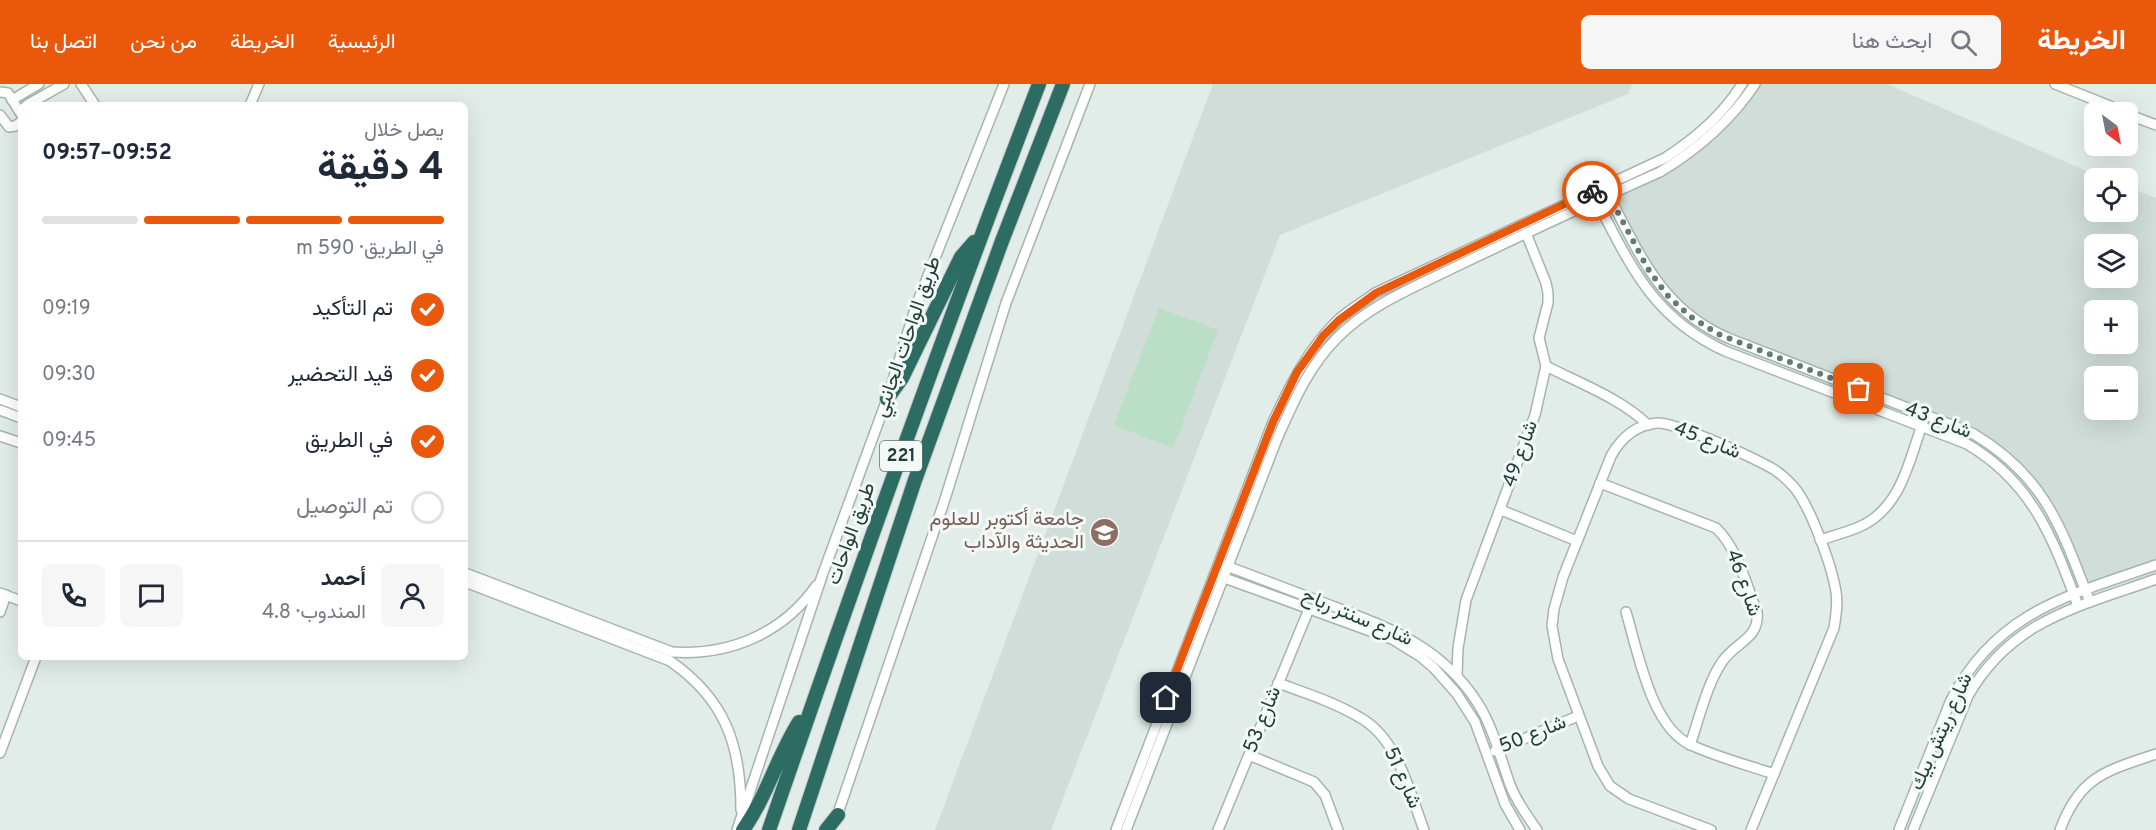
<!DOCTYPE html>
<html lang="ar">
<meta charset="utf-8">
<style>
body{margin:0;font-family:Overpass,Vazirmatn,sans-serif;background:#f6f6f7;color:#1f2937;direction:rtl;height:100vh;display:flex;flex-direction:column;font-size:22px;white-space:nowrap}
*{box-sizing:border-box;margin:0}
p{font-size:20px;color:#747a83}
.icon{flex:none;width:33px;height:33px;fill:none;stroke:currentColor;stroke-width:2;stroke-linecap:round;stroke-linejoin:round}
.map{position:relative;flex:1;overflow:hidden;direction:ltr}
.side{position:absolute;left:18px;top:18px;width:450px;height:558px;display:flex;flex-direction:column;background:#fff;border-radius:9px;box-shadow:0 6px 24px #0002;direction:rtl}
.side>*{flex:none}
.needle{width:39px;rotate:148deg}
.tools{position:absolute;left:2084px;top:18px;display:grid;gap:12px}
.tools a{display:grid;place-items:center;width:54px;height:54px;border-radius:9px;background:#fff;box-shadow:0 6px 24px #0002;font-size:30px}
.pin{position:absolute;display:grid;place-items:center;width:51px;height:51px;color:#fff;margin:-26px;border-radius:12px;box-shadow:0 3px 9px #0006}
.courier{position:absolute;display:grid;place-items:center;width:60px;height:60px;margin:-30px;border:4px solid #ea580c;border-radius:50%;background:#fff;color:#222;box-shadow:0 2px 8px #0007}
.summary em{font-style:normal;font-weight:700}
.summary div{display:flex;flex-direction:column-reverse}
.summary{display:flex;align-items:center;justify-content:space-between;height:102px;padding:0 24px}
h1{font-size:39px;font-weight:700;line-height:45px}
.bar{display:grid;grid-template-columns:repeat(4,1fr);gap:9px 6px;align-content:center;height:72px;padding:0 24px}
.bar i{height:8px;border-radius:4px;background:#e0e1e3}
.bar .active{background:#ea580c}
.bar p{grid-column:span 4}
.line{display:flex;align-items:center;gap:15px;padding:0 24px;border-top:2px solid #e0e1e3}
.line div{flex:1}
.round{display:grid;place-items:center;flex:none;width:63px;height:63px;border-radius:9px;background:#f6f6f7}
ol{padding:0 24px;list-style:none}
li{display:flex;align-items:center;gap:18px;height:66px}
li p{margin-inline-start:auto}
li .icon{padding:6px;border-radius:50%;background:#ea580c;color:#fff;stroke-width:4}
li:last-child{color:#747a83}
li i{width:33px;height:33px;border:3px solid #e0e1e3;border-radius:50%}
header{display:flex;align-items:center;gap:36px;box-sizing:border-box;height:84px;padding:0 30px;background:#ea580c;color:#fff}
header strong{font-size:28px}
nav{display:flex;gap:33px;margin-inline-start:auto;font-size:21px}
.search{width:420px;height:54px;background:#f6f6f7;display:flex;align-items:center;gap:15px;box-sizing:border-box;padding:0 21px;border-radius:9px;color:#747a83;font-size:22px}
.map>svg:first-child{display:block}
</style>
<header>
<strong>الخريطة</strong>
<div class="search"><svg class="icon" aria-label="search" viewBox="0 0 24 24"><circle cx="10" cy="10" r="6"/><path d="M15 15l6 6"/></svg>ابحث هنا</div>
<nav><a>الرئيسية</a><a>الخريطة</a><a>من نحن</a><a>اتصل بنا</a></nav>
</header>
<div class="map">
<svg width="2156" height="746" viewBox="0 0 2156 746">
<rect width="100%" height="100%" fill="#e2ede9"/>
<g fill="#d0ddd8" fill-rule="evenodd">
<path d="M1213,0H1632L1628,10L1280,151L1051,746H935Z"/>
<path d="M1748,0H1887L2103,94H2094V128H2127V103L2156,114V488L2082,514L2043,425L2014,387L1996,372L1977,358L1955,348L1716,256L1691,241L1669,222L1650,200L1600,109L1665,79L1695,61L1722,35ZM2094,160H2127V194H2094ZM2094,226H2127V260H2094ZM2094,292H2127V326H2094Z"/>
</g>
<path fill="#badfc6" d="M1159,224L1218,246L1173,364L1114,341Z"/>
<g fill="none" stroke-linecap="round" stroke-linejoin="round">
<defs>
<g id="minor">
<path d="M81,0L95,21"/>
<path d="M2055,0L2125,28"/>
<path d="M0,8L8,9L21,30"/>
<path d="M12,16L39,0"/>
<path d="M27,21L64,0"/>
<path d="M250,21L259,0"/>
<path d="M2127,30L2156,41"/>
<path d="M0,31L9,43L15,42L21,38"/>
<path d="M1607,108C1640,171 1662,228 1733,256L1972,349C2045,392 2061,443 2090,518"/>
<path d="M1594,112C1630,180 1651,233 1725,267L1967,360C2032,398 2053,454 2078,522"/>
<path d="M1546,282C1579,299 1622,315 1648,341"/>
<path d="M0,315L21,323"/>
<path d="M0,326L21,334"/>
<path d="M0,352L21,359"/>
<path d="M1600,399L1716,444C1738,465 1746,500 1757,528C1760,555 1735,558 1722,578C1707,600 1699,635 1690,661"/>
<path d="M1501,426L1577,457"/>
<path d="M1820,456C1833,452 1847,448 1859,443C1901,425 1909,377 1923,338"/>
<path d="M1224,481C1258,494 1293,507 1327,520C1387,543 1440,561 1477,618C1494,644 1500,674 1511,703C1517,718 1527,732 1537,746"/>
<path d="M465,489L672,568C730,572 783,549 816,502"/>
<path d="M1219,492L1392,555L1421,573L1434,584L1457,610L1475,638L1505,720L1520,746"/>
<path d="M465,498L670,577C725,615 741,661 741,726"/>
<path d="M0,509L21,517"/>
<path d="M0,528L6,511"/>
<path d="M1626,528C1638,568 1651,643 1691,661C1717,673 1747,681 1774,690"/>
<path d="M1457,592L1458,564L1466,516L1535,331L1546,282L1539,254L1548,219V209L1546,199L1526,149"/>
<path d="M1278,599C1305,609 1334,618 1359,633C1398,654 1409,707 1424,746"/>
<path d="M1495,667L1578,632"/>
<path d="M0,669L36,573"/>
<path d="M1249,671L1314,698L1325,711L1338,746"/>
<path d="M836,735L945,415L1006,219L1090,0"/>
<path d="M737,746L822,492L887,315L916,222L1004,0"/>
<path d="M1116,746L1273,338C1290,301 1308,265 1338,236C1349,226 1363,218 1375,209L1665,74C1696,54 1723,31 1742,0"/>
<path d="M1126,746L1277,355C1293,319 1308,283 1337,254C1369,221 1413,204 1453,184C1522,151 1590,119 1660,88C1698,65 1730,38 1755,0"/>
<path d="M1218,746L1309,525"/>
<path d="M1711,746L1629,715L1610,702L1598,682L1558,575L1552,542L1554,525L1563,493L1611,372C1621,354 1635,341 1657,339C1675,338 1745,370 1764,380C1775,385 1785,393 1793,402C1810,421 1832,482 1836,508C1838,520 1836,532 1834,544L1751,746"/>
<path d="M1899,746L1951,616C1996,528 2069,511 2156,481"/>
<path d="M1913,746L1968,612C2012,535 2079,523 2156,495"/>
<path d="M2060,746C2080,692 2106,687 2156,670"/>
</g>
<g id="highway">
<path d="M887,315L902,294L961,173L974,158"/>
<path d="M743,746C767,712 777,673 799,638"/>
<path d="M769,746C855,496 944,247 1039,0"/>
<path d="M799,746L915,396L1002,157L1063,0"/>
<path d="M826,746L838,731"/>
</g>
</defs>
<use href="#minor" stroke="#a4b5b0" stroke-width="12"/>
<use href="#highway" stroke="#c1c9c7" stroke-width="16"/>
<use href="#minor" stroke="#fff" stroke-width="9"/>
<use href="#highway" stroke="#2c6c63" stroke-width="14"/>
</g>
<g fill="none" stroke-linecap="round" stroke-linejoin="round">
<path stroke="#657c76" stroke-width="6" stroke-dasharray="0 10.8" d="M1592,107L1604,102L1648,185L1667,211L1691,233L1718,250L1859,305"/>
<path stroke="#ea580c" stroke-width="8" d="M1166,614L1273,338L1297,288L1323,252L1339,236L1376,209L1592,107"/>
</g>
<defs>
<symbol id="university-disc" viewBox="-11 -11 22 22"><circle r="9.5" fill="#8d6e63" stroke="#f3f9f6"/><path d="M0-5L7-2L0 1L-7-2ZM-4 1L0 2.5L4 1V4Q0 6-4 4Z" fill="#fff"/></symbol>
</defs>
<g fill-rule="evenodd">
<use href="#university-disc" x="1088" y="432" width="33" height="33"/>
</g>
<g text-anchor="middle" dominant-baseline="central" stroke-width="6" stroke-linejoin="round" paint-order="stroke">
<rect fill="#f3f9f6" stroke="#607771" stroke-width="1.5" x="880" y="357" width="42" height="30" rx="4.5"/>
<g font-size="18" font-weight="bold" fill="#213f38">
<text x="901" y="372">221</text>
</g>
<g font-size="20" fill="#213f38" stroke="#f3f9f6">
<text transform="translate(908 253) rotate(-71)">طريق الواحات الجانبي</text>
<text transform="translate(1938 337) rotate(21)">شارع 43</text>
<text transform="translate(1707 357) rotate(22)">شارع 45</text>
<text transform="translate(1521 370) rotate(-70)">شارع 49</text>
<text transform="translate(852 450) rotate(-70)">طريق الواحات</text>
<text transform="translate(1743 499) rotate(70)">شارع 46</text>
<text transform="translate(1357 534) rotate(23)">شارع سنتر رباح</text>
<text transform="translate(1263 636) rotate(-68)">شارع 53</text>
<text transform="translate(1942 648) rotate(-66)">شارع ريتش بيك</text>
<text transform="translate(1533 651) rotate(-22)">شارع 50</text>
<text transform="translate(1402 694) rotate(66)">شارع 51</text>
</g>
<g font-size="20" fill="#785e54" stroke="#f3f9f6" text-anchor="end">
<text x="1084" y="436">جامعة أكتوبر للعلوم<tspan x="1084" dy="23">الحديثة والآداب</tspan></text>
</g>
</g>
</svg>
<div class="tools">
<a><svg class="needle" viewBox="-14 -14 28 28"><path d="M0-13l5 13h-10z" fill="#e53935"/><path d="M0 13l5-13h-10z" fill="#747a83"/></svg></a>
<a><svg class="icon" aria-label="locate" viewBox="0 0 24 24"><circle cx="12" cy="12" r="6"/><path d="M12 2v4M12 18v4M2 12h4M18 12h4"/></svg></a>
<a><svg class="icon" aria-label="layers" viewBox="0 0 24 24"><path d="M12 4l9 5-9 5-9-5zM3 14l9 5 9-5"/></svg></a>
<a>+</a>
<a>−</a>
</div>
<div class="pin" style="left:1859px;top:305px;background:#ea580c"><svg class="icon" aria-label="bag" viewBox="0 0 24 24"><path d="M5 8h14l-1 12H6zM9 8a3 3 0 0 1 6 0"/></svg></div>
<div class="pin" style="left:1166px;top:614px;background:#1f2937"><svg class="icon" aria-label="home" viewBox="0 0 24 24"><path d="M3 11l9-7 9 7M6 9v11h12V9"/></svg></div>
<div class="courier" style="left:1592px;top:107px"><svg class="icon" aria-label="bike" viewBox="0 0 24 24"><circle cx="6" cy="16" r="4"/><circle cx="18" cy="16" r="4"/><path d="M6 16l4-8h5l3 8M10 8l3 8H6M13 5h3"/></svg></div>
<section class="side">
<div class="summary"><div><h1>4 دقيقة</h1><p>يصل خلال</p></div><em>09:52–09:57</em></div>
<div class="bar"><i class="active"></i><i class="active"></i><i class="active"></i><i></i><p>في الطريق · 590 m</p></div>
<ol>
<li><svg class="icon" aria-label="check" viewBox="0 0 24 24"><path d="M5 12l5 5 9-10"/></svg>تم التأكيد<p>09:19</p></li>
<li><svg class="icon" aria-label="check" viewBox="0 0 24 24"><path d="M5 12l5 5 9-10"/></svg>قيد التحضير<p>09:30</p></li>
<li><svg class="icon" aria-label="check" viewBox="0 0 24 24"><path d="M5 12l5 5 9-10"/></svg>في الطريق<p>09:45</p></li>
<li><i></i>تم التوصيل</li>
</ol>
<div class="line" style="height:108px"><a class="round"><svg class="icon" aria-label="person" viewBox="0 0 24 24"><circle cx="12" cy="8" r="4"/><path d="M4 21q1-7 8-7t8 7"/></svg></a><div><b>أحمد</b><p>المندوب · 4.8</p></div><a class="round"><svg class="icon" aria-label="chat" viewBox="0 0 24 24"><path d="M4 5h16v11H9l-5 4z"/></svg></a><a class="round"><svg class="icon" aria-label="phone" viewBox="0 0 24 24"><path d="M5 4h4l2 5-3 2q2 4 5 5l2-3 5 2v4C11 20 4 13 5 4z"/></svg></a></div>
</section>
</div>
